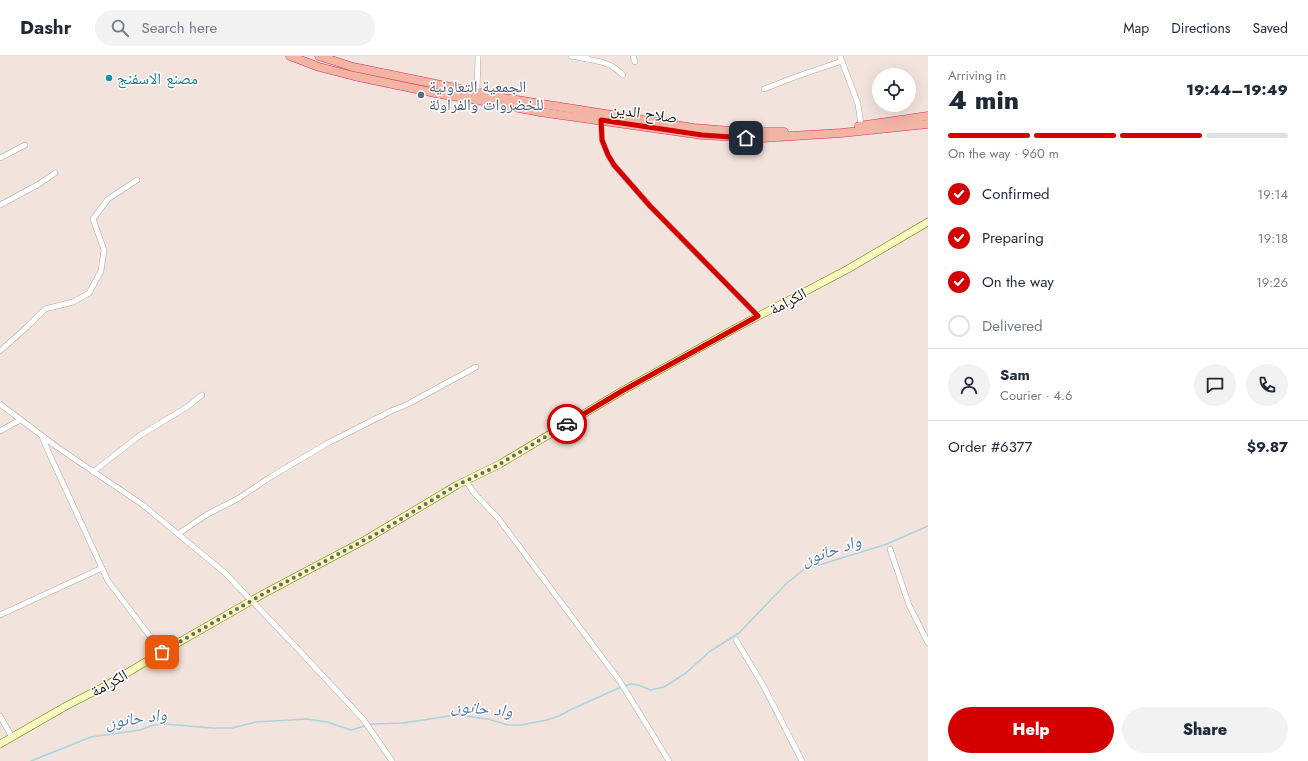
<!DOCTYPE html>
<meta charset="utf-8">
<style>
body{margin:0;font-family:Jost,"Noto Naskh Arabic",sans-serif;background:#f2f2f3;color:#1f2937;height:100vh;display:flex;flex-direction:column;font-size:15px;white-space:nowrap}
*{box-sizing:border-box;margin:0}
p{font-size:13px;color:#747a83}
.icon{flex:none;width:22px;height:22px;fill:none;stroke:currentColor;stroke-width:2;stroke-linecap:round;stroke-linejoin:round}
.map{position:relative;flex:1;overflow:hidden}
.details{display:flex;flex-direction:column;background:#fff;width:380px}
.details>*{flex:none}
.fabs{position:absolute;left:872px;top:12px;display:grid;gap:8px}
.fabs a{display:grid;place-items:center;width:44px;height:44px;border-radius:50%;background:#fff;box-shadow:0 4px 16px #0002;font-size:20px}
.pin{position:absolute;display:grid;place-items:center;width:34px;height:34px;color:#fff;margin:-17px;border-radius:8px;box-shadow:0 2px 6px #0006}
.courier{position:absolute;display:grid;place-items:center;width:40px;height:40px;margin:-20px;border:3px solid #d40000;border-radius:50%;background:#fff;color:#222;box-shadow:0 1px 5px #0007}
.head em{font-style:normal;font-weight:800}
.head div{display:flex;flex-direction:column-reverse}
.head{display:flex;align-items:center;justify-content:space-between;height:68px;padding:0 20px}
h1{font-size:26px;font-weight:800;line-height:30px}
.bar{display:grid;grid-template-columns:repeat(4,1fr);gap:6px 4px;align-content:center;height:48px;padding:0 20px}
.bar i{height:5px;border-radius:3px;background:#e0e1e3}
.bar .selected{background:#d40000}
.bar p{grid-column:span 4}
.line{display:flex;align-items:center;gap:10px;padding:0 20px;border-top:1px solid #e0e1e3}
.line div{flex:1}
.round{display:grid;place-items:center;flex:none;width:42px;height:42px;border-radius:21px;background:#f2f2f3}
ol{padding:0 20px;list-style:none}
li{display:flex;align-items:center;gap:12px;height:44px}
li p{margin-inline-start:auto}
li .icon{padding:4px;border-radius:50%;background:#d40000;color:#fff;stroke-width:4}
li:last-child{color:#747a83}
li i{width:22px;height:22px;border:2px solid #e0e1e3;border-radius:50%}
.cta{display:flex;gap:8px;margin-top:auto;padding:8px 20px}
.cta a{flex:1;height:46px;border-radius:24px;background:#d40000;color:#fff;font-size:16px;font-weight:800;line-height:46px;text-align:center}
.cta a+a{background:#f2f2f3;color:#1f2937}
header{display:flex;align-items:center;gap:24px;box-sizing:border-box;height:56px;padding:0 20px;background:#fff;border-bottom:1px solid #e0e1e3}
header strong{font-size:19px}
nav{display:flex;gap:22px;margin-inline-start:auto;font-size:14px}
.search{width:280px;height:36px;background:#f2f2f3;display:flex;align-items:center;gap:10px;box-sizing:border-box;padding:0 14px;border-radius:22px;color:#747a83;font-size:15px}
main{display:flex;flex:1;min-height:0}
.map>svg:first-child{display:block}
</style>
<header>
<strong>Dashr</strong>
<div class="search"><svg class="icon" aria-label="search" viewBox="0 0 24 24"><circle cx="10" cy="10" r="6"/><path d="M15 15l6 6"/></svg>Search here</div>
<nav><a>Map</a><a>Directions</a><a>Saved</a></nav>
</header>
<main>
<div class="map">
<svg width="928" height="705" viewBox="0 0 928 705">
<rect width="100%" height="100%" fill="#f2efe9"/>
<path fill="#f3e3dd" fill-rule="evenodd" d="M0,0H928V705H0ZM879,19H909V49H879Z"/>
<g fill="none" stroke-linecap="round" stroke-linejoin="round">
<g stroke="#aad3df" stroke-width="1.5">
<path d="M625,630L630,628L638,629L651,634L664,631L686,617L709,596L739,577L786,528L803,514L887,488L928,470"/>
<path d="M31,705L91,681L140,674L154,669L165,668L212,672H232L256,666L307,663L327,666L351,674L372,668L402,667L457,659L488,663L508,669H521L547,664L559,660L570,654L621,631"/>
</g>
<defs>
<g id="minor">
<path d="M571,0L587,3V1"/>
<path d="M633,0L635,6"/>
<path d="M840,0L858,48L861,69"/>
<path d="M587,3C602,6 611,7 623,19"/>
<path d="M764,33L795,21L842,5"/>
<path d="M477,36L478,0"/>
<path d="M601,64L602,84L608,99L614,109L650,150L758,260"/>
<path d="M0,102L25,89"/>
<path d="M0,149L39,128L55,117"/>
<path d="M0,295L27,271L45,253L73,246L89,237L101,215L104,194L93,163L108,143L137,124"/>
<path d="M0,348L57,391L143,449L225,517L296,591L363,663L392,705"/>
<path d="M0,375L20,364"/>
<path d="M42,380L48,395L108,525L162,596"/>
<path d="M139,380L187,351L202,339"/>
<path d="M93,416L139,380"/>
<path d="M466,425L474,437L498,462L619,624L669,705"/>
<path d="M178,478L206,459L239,442L272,420L328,387L391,355L408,348L476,311"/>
<path d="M890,493L909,549L928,587"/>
<path d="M0,559L102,512"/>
<path d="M736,584L764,631L802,705"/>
<path d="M0,660L12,681"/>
</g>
<path id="secondary" d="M0,688L66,650L107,629L162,596L265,537L365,484L457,429L500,408L622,335L734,273L848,213L928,166"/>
<g id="trunk">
<path d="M290,0L319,11L354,20L440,38L478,44L540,56L702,79L760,82L841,77L928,68"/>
<path d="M319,0L353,11L504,42L694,72L743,76H784"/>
<path d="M859,70L928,60"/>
</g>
</defs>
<use href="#minor" stroke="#a9a9a9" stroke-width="6"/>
<use href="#secondary" stroke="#707d05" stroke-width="8"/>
<use href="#trunk" stroke="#dc2a67" stroke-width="9"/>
<use href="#minor" stroke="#fff" stroke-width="5"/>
<use href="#secondary" stroke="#f7fabf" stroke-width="7"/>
<use href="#trunk" stroke="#f2b4a3" stroke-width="8"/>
</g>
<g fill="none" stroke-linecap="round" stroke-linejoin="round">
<path stroke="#6b6a68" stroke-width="4" stroke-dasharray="0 7.2" d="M162,596L265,537L378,477L457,429L493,412L567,368"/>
<path stroke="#d40000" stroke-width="5" d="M567,368L622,335L758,260L650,150L614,109L608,99L602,84L601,64L702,79L746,82"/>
</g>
<circle fill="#0f9aa8" stroke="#fff" stroke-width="1.5" cx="109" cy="22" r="4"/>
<circle fill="#5c6f8a" stroke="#fff" stroke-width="1.5" cx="421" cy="39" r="4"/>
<g text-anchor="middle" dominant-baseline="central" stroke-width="3" stroke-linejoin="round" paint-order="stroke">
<g font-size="16" fill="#0d838f" stroke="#fff" text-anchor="start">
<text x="117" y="22">مصنع الاسفنج</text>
</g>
<g font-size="16" fill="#4e5e75" stroke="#fff" text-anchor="start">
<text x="429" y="30">الجمعية التعاونية<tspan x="429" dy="18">للخضروات والفراولة</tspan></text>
</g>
<g font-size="16" fill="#222" stroke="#fff">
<text transform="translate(644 57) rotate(8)">صلاح الدين</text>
<text transform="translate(788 245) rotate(-28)">الكرامة</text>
<text transform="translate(109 627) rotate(-29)">الكرامة</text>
</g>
<g font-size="17" font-style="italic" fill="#4a7aab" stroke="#fff">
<text transform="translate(831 494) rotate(-19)">واد حانون</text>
<text transform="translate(482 652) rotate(5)">واد حانون</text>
<text transform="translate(136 662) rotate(-8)">واد حانون</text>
</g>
</g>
</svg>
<div class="fabs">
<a><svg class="icon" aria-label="locate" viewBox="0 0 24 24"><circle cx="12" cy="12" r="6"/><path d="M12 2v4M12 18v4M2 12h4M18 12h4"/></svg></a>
</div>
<div class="pin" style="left:162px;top:596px;background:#ea580c"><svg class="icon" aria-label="bag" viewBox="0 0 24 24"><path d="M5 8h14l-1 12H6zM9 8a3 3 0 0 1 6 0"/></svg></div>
<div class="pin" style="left:746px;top:82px;background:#1f2937"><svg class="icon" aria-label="home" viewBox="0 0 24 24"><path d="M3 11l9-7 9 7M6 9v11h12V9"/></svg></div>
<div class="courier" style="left:567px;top:368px"><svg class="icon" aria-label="car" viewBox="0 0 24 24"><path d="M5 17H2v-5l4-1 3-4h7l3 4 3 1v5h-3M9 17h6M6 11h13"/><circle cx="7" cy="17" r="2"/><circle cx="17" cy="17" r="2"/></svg></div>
</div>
<section class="details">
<div class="head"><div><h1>4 min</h1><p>Arriving in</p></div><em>19:44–19:49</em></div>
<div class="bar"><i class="selected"></i><i class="selected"></i><i class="selected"></i><i></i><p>On the way · 960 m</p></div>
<ol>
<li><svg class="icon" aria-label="check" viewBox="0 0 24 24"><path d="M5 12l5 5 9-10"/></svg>Confirmed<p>19:14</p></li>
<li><svg class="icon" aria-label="check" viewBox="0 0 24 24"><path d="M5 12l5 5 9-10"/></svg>Preparing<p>19:18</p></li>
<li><svg class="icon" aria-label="check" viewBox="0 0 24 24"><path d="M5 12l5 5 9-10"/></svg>On the way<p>19:26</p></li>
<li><i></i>Delivered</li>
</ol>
<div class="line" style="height:72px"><a class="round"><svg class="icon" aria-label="person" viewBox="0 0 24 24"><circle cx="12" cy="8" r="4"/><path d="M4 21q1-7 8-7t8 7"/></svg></a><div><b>Sam</b><p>Courier · 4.6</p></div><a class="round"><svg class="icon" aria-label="chat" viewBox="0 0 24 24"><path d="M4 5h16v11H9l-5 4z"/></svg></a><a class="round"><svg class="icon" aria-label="phone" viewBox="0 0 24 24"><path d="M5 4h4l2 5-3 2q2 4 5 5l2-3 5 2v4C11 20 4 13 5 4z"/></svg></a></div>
<div class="line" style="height:52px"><div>Order #6377</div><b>$9.87</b></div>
<div class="cta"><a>Help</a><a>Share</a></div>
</section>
</main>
